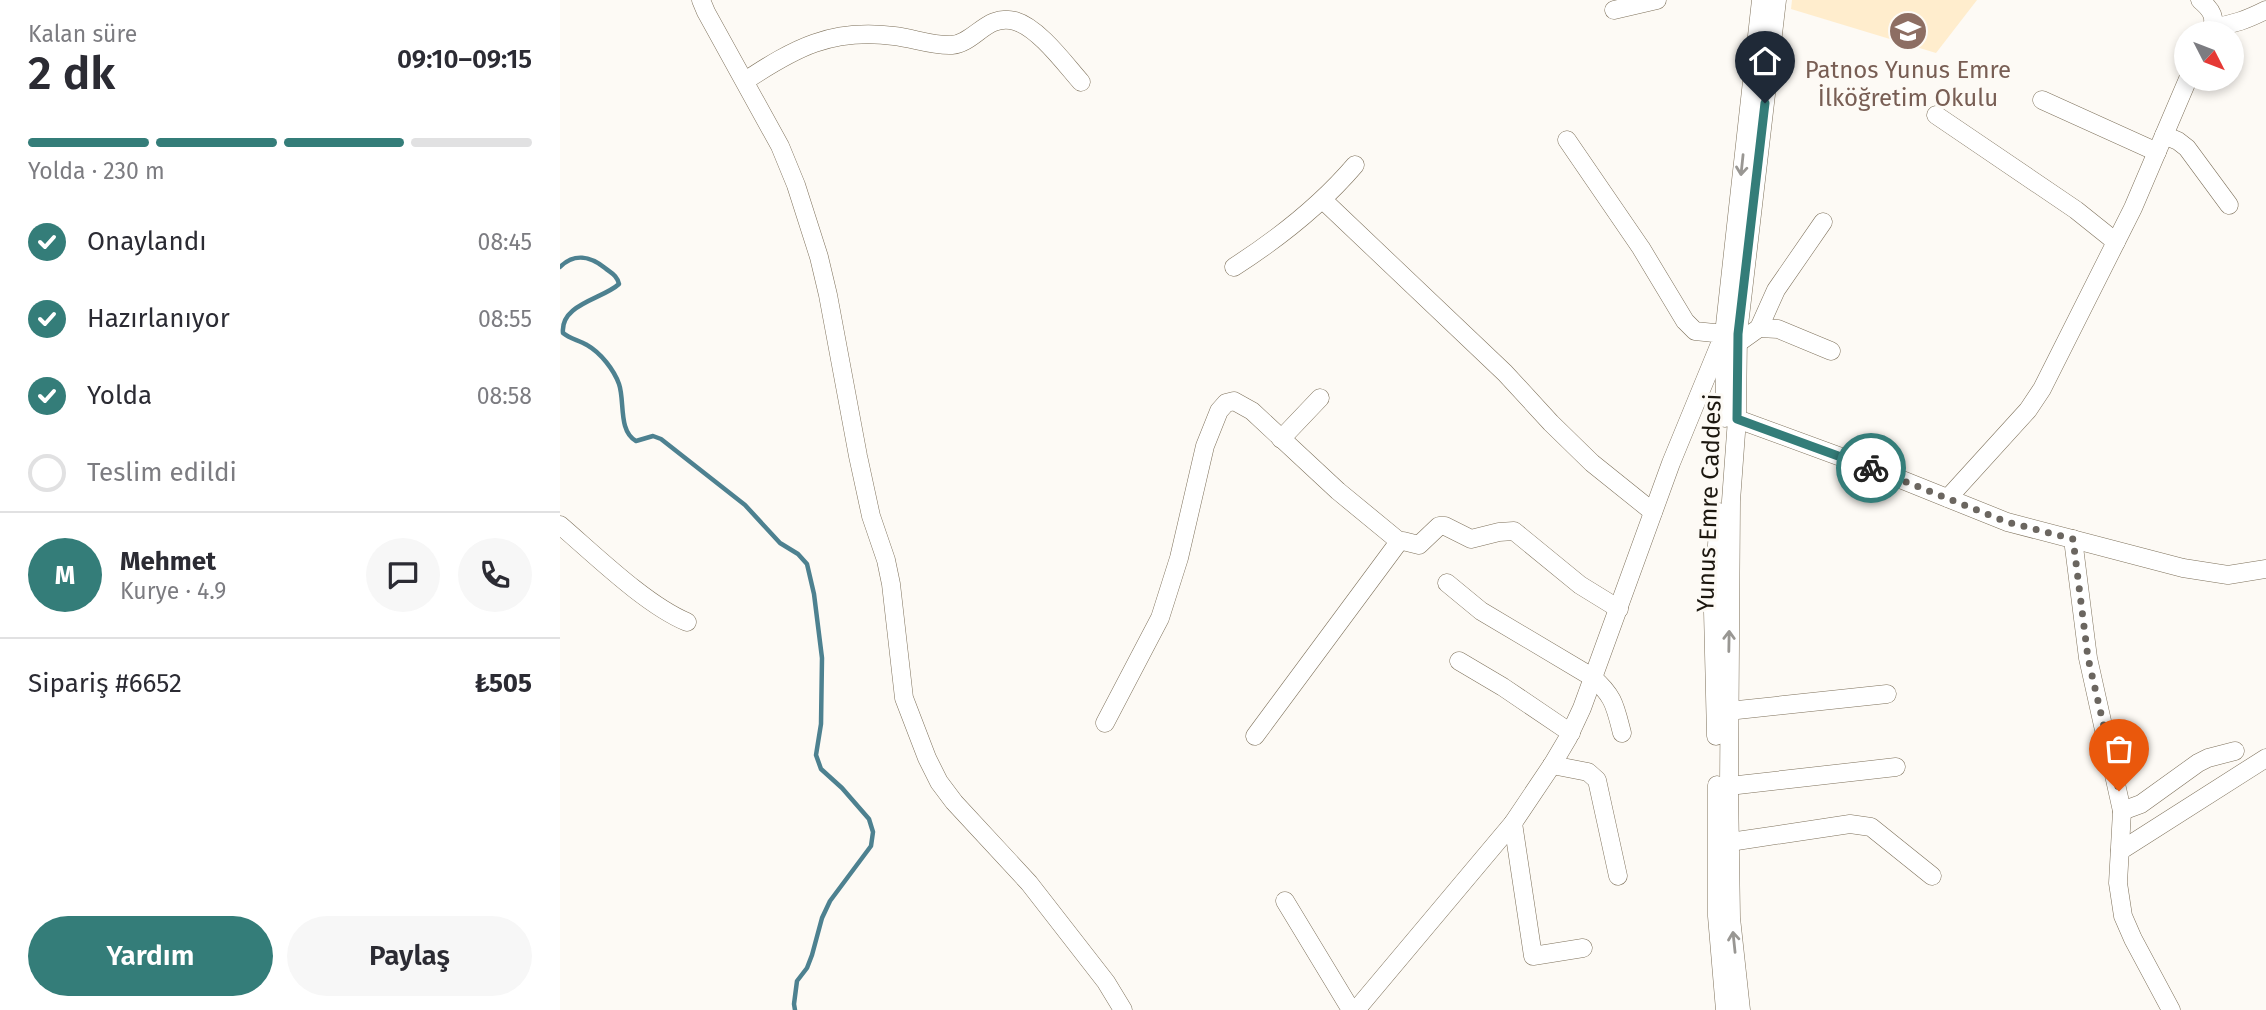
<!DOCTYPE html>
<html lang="tr">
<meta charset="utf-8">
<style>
body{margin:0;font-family:"Fira Sans",sans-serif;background:#f7f7f7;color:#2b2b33;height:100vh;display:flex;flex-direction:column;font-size:26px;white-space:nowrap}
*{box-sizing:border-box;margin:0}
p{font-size:23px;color:#7c7c81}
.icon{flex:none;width:38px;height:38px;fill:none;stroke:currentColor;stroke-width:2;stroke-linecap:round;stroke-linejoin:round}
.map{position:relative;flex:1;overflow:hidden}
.side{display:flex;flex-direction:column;background:#fff;width:560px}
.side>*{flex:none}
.needle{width:46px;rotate:132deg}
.controls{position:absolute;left:1614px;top:21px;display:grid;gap:14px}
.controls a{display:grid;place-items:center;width:70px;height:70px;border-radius:50%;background:#fff;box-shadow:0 4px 10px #0003;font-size:35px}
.pin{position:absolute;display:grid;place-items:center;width:60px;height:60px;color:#fff;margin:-72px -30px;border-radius:50% 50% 50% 0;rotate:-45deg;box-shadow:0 0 7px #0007}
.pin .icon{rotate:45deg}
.courier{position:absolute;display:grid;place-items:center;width:70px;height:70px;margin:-35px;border:5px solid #347d79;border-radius:50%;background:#fff;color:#222;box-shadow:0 2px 9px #0007}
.summary em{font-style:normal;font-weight:600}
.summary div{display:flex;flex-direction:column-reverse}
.summary{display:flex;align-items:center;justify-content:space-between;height:119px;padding:0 28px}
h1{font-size:46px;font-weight:600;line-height:52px}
.bar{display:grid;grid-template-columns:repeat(4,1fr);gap:10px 7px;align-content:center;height:84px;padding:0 28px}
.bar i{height:9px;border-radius:5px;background:#e1e1e2}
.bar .active{background:#347d79}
.bar p{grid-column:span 4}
.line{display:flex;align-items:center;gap:18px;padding:0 28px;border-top:2px solid #e1e1e2}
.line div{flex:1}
.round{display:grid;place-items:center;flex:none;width:74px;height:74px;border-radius:37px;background:#f7f7f7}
ol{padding:0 28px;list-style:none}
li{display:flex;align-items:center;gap:21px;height:77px}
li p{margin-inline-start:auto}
li .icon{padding:7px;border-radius:50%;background:#347d79;color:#fff;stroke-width:4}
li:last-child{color:#7c7c81}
li i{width:38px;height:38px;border:4px solid #e1e1e2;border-radius:50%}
.primary-button{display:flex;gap:14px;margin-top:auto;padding:14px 28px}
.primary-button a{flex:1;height:80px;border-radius:42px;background:#347d79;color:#fff;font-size:28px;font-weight:600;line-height:80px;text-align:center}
.primary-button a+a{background:#f7f7f7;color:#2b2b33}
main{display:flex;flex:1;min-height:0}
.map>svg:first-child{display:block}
</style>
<main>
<section class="side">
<div class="summary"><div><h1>2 dk</h1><p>Kalan süre</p></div><em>09:10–09:15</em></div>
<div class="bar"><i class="active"></i><i class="active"></i><i class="active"></i><i></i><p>Yolda · 230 m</p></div>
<ol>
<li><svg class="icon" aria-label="check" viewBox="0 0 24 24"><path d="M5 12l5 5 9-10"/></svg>Onaylandı<p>08:45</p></li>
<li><svg class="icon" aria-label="check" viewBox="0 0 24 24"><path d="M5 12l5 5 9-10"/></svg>Hazırlanıyor<p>08:55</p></li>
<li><svg class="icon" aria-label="check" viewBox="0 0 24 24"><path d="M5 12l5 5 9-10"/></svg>Yolda<p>08:58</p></li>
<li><i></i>Teslim edildi</li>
</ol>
<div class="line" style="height:126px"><b class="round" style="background:#347d79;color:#fff">M</b><div><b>Mehmet</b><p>Kurye · 4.9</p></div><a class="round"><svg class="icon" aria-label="chat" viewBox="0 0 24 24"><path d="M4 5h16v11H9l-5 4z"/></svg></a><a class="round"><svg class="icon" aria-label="phone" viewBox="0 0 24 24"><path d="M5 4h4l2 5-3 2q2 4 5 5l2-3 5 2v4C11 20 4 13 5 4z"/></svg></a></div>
<div class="line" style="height:91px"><div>Sipariş #6652</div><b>₺505</b></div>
<div class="primary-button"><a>Yardım</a><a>Paylaş</a></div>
</section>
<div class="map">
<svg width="1706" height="1010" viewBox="0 0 1706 1010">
<rect width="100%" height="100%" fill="#fdfaf5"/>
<path fill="#ffedcd" d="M1232,0H1417L1376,53L1231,9Z"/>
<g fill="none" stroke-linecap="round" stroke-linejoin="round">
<path stroke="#4d8190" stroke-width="4.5" d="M0,267C14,253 30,256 45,268C51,273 57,275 59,284C43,299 0,304 3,333C10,339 19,340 27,345C41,353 54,370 59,384C65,401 58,431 76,441L93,436L101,439L185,505L220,543L238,554L247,564L254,594L262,658L261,724L256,755L261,769L282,788L309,819L313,832L311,846L270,901L262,918L252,955L247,968L237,981L234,1004L235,1010"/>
<defs>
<g id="minor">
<path d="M141,0L146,12L220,146L236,185L259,257L268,295L298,456L311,516L326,560L331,584L344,698L367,758L379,782L394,802L469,883L546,982L563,1010"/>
<path d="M1640,0C1652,10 1657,18 1650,33"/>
<path d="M1054,10L1097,0"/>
<path d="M1653,27C1673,25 1688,19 1706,10"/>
<path d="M185,81C235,48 271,28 334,36C353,38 372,46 392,45C415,43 427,13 455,21C479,28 505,64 521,82"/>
<path d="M1482,100L1597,152"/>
<path d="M1376,115L1516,210L1556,242"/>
<path d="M1604,135L1618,141L1627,148L1669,205"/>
<path d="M763,200L945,373L991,423L1032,463L1093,512"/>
<path d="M674,267C719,238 760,206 795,165"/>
<path d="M1199,328L1218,329L1271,351"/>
<path d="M1178,343L1199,328L1216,290L1263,222"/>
<path d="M1169,416L1330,475L1447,522L1623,568L1668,575L1706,569"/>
<path d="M1165,418L1164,334L1201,0"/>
<path d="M721,439L760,398"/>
<path d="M1388,498L1468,410L1482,389L1573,208L1628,79"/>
<path d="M0,525C35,555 86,605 127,622"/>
<path d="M1513,539L1528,658L1562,811L1558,883L1563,916L1573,939L1611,1010"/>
<path d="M887,583L921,611L1032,677C1054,696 1055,706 1062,733"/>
<path d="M899,661L943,687L1011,733"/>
<path d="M1168,711L1327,694"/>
<path d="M545,723L600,618L619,558L645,446L659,411L666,403L674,401L692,411L778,491L840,542"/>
<path d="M695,736L838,543L843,541L859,545L879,526H885L911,539L939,532L954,531L1020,585L1059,609"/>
<path d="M1156,736L1153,611L1159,512"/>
<path d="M992,765L1028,772L1037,780L1058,876"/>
<path d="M1157,785V916L1165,1010"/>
<path d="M1169,786L1336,767"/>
<path d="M1562,811L1581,804L1638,763L1648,758L1675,751"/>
<path d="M953,823L973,956L1023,948"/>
<path d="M1170,842L1290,824L1311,827L1372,876"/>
<path d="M1560,851L1706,758"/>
<path d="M725,901L791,1010"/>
<path d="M796,1010L953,823L992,765L1008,738L1022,708L1111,463L1164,334L1135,331L1125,321L1081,248L1007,140"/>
<path d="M1181,1010L1171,918L1169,786L1171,501L1177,419L1178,334L1217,0"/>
</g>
</defs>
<use href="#minor" stroke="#7e715b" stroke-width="19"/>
<use href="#minor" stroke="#fff" stroke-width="18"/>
</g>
<defs><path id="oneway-shaft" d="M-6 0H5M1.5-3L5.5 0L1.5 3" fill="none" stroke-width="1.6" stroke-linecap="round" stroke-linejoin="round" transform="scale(1.75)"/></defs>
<g stroke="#999793">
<use href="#oneway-shaft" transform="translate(1182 165) rotate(96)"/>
<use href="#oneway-shaft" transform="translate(1169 641) rotate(-89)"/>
<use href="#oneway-shaft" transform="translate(1174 942) rotate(-96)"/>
</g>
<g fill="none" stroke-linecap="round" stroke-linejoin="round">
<path stroke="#6b6660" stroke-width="7" stroke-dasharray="0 12.6" d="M1311,468L1447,522L1513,539L1528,658L1559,791"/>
<path stroke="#347d79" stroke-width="9" d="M1205,103L1178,334L1177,419L1311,468"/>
</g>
<defs>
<symbol id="school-disc" viewBox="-11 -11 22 22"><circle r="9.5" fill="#8d6e63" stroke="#fdfaf5"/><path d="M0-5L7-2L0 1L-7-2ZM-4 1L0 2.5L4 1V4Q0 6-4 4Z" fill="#fff"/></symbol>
</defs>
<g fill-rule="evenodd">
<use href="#school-disc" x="1326" y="9" width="44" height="44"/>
</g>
<g text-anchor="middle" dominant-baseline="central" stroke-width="6" stroke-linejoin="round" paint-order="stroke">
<g font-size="24" fill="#785e54" stroke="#fdfaf5">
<text x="1348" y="70">Patnos Yunus Emre<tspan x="1348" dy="28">İlköğretim Okulu</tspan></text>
</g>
<g font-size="24" fill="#1c170f" stroke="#fdfaf5">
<text transform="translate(1149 503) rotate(-88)">Yunus Emre Caddesi</text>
</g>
</g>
</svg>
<div class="controls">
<a><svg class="needle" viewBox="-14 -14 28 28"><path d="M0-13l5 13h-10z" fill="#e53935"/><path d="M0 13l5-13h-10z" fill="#7c7c81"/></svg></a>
</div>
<div class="pin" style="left:1559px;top:791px;background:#ea580c"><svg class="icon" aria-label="bag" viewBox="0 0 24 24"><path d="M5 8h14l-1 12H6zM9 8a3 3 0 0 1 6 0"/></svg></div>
<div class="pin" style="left:1205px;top:103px;background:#1f2937"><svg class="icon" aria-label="home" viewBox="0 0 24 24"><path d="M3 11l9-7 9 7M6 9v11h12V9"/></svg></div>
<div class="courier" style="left:1311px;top:468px"><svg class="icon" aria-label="bike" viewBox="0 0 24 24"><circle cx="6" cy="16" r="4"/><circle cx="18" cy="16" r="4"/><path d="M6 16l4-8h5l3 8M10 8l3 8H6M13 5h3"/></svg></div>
</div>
</main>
